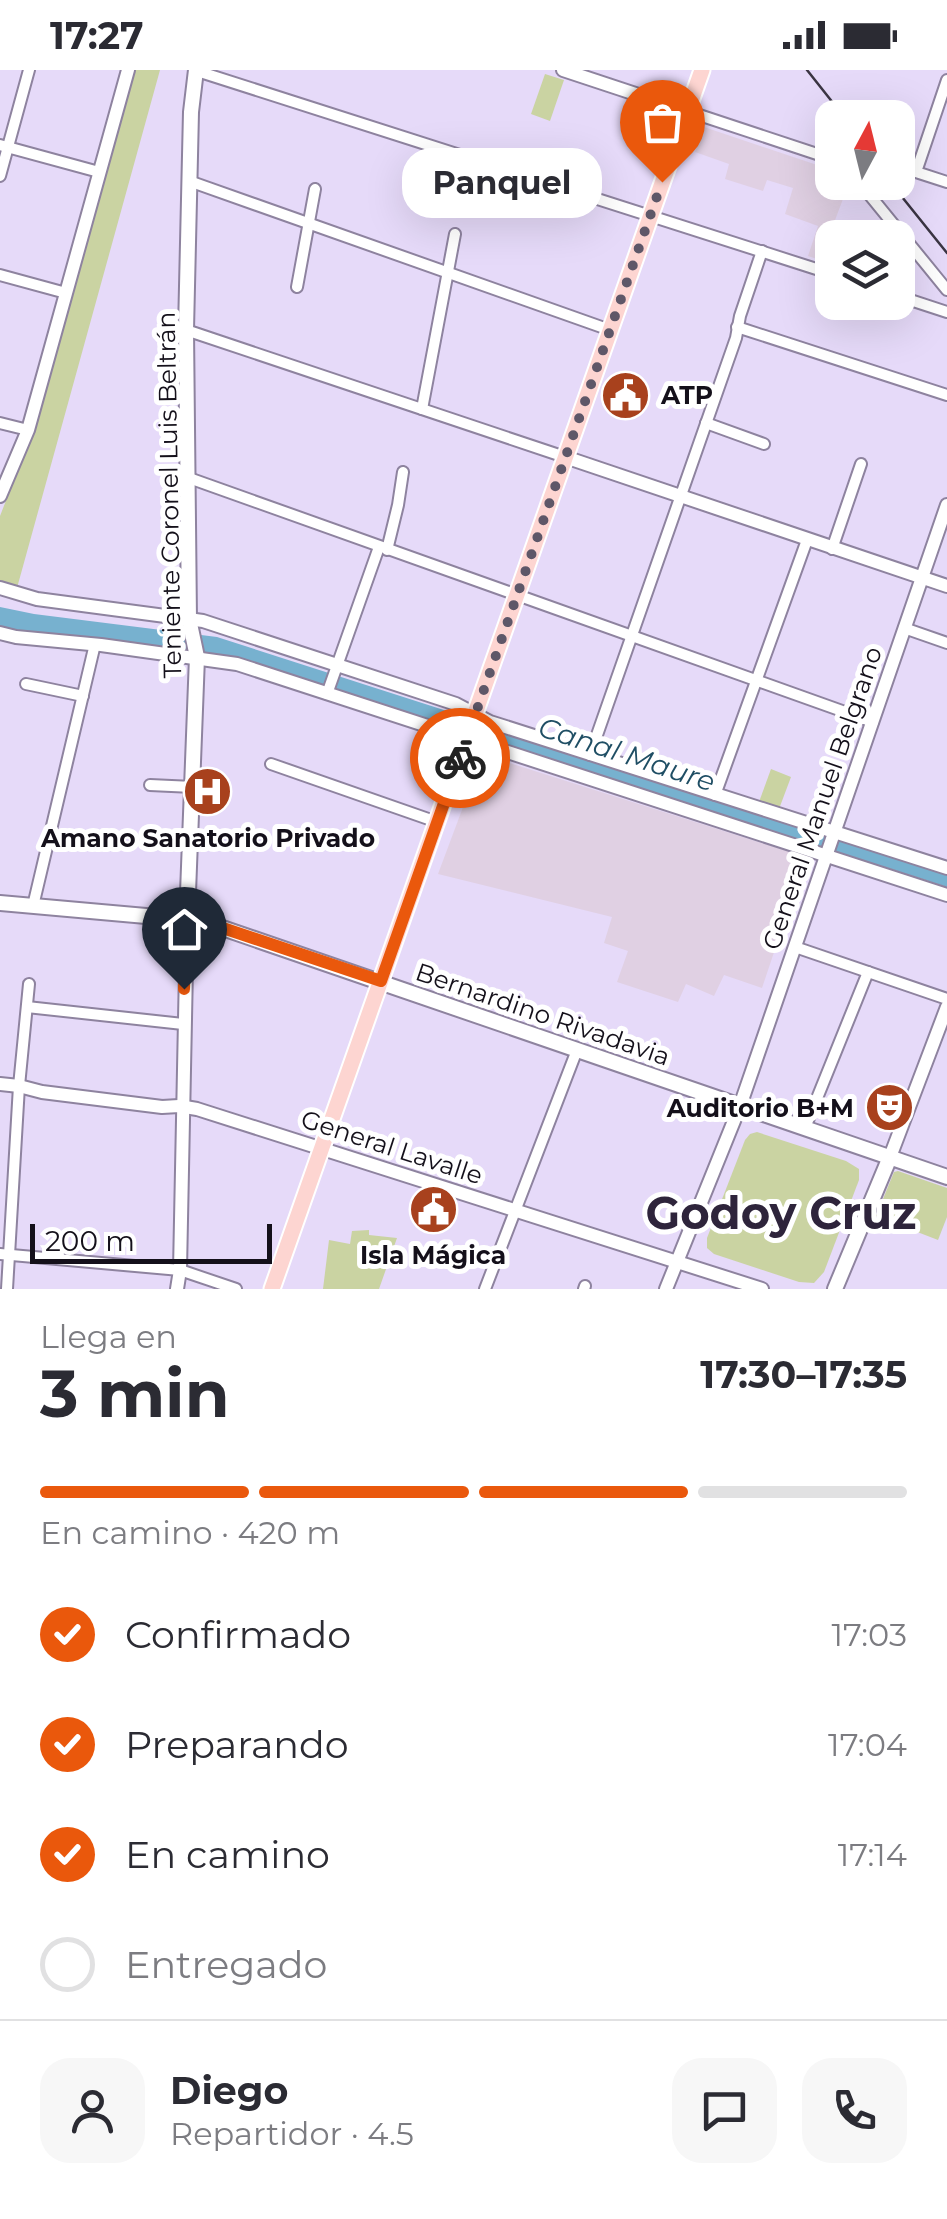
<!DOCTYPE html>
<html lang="es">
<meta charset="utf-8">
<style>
body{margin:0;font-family:Montserrat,sans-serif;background:#f7f7f7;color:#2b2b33;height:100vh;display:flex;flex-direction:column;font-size:38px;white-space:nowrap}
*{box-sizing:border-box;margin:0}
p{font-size:32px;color:#7c7c81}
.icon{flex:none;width:55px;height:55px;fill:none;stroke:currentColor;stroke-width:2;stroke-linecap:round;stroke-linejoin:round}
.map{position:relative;height:1219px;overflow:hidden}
.panel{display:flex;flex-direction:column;background:#fff;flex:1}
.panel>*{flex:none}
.needle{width:65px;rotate:7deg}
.tools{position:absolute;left:815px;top:30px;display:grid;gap:20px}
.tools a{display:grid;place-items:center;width:100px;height:100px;border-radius:20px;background:#fff;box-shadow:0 10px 40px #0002;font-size:50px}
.scale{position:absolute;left:30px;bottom:25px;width:242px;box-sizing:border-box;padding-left:10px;border:5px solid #14101a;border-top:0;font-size:28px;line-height:35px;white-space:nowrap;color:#14101a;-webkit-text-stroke:8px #fff;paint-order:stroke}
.pin{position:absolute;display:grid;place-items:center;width:85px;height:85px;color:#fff;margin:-102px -42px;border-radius:50% 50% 50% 0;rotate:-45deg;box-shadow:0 0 10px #0007}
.pin .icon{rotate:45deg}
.courier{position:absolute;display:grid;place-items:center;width:100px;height:100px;margin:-50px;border:8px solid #ea580c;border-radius:50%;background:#fff;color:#222;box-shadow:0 2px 12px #0007}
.bubble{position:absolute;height:70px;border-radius:30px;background:#fff;box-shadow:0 10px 40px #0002;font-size:32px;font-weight:700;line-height:70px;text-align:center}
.overview em{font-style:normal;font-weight:700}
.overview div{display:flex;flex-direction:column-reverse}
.overview{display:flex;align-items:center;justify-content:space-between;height:170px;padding:0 40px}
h1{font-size:65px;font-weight:700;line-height:75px}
.bar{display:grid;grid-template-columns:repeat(4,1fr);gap:15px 10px;align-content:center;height:120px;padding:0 40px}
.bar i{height:12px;border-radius:8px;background:#e1e1e2}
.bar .current{background:#ea580c}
.bar p{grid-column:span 4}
.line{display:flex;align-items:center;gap:25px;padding:0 40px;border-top:2px solid #e1e1e2}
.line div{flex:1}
.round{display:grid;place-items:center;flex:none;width:105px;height:105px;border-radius:30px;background:#f7f7f7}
ol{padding:0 40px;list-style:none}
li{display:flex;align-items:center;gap:30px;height:110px}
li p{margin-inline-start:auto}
li .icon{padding:10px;border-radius:50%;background:#ea580c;color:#fff;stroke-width:4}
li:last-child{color:#7c7c81}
li i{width:55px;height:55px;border:5px solid #e1e1e2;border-radius:50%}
.status{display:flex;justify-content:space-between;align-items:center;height:70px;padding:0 50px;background:#fff;direction:ltr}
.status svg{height:28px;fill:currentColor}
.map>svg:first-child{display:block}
</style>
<div class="status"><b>17:27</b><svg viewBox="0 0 49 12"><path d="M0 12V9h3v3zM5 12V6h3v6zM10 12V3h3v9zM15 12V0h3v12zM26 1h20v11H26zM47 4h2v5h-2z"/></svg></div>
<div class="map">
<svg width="947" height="1219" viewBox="0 0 947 1219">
<rect width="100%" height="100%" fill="#e6daf9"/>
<g fill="#e0d0e3">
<path d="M704,57L832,100V112L849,113L820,190L808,186L818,156L785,144L793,118L767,110L763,121L725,109L729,94L695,82Z"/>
<path d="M491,687L806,787L762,918L724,905L714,926L686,914L678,932L617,912L628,881L604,873L612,847L438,804L478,697Z"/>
</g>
<g fill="#cad3a2">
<path d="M132,0H160L17,518L0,513V446L32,364Z"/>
<path d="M545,4L564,10L550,51L531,44Z"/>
<path d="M771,699L791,707L779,739L759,732Z"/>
<path d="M757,1062L846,1091L859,1099V1110L824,1202L814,1213L799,1212L714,1184L707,1178V1168L745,1070L750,1064Z"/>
<path d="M898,1101L947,1118V1147L938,1170L876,1146L894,1102Z"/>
<path d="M369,1160V1165L397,1168L379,1219H323L329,1170L350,1174L352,1161Z"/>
</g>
<path fill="#77b1cf" d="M0,537L34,544L217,567L947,802V817L231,587L186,580L8,559L0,557Z"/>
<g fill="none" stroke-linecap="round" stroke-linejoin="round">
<defs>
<g id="minor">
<path d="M194,0L832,204"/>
<path d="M947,10L916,102L947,112"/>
<path d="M687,41L832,89"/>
<path d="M0,75L99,102"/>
<path d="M0,106L29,0"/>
<path d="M189,111L610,260"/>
<path d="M859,112L947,220"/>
<path d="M0,205L66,223"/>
<path d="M297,217L315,119"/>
<path d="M898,226L947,242"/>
<path d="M737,257L947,325"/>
<path d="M186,260L565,387"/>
<path d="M422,339L455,164"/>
<path d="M0,353L28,360"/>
<path d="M706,353L764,374"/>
<path d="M189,408L873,652"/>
<path d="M832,479L861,394"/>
<path d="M387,480L398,435L403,402"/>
<path d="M904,558L947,573"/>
<path d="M26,614L83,626"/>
<path d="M327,624L379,477"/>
<path d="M590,685L736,268L740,246L762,181"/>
<path d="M271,694L437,752"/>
<path d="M150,715L193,717"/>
<path d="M715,725L807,470"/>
<path d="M33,836L95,574"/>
<path d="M795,877L947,929"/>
<path d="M27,937L183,954"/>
<path d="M805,1058L868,902"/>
<path d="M0,1184L180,1200L236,1219"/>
<path d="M7,1219L19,1016L29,914"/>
<path d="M485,1219L577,980"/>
<path d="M584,1219L585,1216"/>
</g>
<g id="tertiary">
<path d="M563,0L687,41"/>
<path d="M565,387L947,516"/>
<path d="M0,426L28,360L128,0"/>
<path d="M0,518L37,529L203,551L456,634L490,652L947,798"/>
<path d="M0,563L16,567L101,575L237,594L947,825"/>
<path d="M0,1014L19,1016L42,1022L162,1037L179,1036L197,1039L762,1219"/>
<path d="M890,1087L947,937"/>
<path d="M177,1219L180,1200L187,849"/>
<path d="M666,1219L740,1036L947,435"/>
</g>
<g id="secondary">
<path d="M0,833L202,851L947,1107"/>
<path d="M187,849L197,587L189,549L186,260L191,42L196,0"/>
<path d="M835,1219L890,1087"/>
</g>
<path id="primary" d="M272,1219L702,0"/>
</defs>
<use href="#minor" stroke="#8e839f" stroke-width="14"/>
<use href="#tertiary" stroke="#8e839f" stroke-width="16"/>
<use href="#secondary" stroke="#8e839f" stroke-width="18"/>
<use href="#primary" stroke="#fff" stroke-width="19"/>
<use href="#minor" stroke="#fff" stroke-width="10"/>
<use href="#tertiary" stroke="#fff" stroke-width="12"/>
<use href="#secondary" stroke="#fff" stroke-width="14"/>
<use href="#primary" stroke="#fdd5d1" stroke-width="15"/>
<g stroke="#3b3543" stroke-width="2.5">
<path d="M807,0L845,48"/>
<path d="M890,112L947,183"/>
</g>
</g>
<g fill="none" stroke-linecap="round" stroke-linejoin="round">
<path stroke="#5e5768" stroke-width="10" stroke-dasharray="0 18" d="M460,688L662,112"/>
<path stroke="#ea580c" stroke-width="12" d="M184,919L186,849L202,851L381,911L460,688"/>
</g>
<defs>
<symbol id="civic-disc" viewBox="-11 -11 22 22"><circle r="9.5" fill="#a8411d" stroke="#fff"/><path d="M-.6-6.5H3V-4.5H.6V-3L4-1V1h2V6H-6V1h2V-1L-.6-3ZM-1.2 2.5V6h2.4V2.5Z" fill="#fff"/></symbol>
<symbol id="hospital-disc" viewBox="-11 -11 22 22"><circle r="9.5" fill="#a8411d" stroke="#fff"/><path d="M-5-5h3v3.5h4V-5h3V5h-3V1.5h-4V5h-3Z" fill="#fff"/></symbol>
<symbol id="theatre-disc" viewBox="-11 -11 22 22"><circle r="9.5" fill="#a8411d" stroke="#fff"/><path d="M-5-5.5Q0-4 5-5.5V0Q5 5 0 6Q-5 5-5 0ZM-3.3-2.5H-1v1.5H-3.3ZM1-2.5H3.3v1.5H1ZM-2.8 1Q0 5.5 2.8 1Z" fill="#fff"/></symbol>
</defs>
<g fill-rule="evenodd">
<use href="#civic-disc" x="598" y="298" width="55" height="55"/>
<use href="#hospital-disc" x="180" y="694" width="55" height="55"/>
<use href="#theatre-disc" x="862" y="1010" width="55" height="55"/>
<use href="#civic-disc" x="406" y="1112" width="55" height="55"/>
</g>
<g text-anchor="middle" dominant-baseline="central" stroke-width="10" stroke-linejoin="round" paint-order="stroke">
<g font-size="25" font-weight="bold" fill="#14101a" stroke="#fff">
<text x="661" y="325" text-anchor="start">ATP</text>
<text x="208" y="768">Amano Sanatorio Privado</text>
<text x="854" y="1038" text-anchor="end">Auditorio B+M</text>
<text x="433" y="1185">Isla Mágica</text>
</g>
<g font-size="25" fill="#14101a" stroke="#fff">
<text transform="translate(169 425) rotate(-91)">Teniente Coronel Luis Beltrán</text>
<text transform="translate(822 728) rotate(-71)">General Manuel Belgrano</text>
<text transform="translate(543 944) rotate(19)">Bernardino Rivadavia</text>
<text transform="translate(392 1077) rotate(18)">General Lavalle</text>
</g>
<g font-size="28" font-style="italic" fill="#1f4e64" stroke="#fff">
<text transform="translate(627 684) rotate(18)">Canal Maure</text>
</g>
<g font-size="45" font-weight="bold" fill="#2e243b" stroke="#fff">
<text x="781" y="1142">Godoy Cruz</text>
</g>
</g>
</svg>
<div class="tools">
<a><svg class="needle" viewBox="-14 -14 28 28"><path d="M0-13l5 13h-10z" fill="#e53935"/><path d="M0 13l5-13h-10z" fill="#7c7c81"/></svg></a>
<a><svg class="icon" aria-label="layers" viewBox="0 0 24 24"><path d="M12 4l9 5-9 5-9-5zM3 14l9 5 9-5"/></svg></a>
</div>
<div class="scale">200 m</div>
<div class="pin" style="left:662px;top:112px;background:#ea580c"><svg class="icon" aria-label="bag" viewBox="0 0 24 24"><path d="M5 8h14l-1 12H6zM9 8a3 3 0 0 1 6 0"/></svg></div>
<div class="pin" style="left:184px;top:919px;background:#1f2937"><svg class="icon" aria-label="home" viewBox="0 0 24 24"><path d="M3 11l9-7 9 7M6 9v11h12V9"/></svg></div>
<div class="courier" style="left:460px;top:688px"><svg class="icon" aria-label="bike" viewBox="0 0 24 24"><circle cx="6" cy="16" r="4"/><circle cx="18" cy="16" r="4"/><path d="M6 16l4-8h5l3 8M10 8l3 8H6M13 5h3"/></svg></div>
<div class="bubble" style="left:402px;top:78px;width:200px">Panquel</div>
</div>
<section class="panel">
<div class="overview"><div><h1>3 min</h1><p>Llega en</p></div><em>17:30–17:35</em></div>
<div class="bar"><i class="current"></i><i class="current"></i><i class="current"></i><i></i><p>En camino · 420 m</p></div>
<ol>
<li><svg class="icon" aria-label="check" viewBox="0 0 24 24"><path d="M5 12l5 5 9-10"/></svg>Confirmado<p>17:03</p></li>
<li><svg class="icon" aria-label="check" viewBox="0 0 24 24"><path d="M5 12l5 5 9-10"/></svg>Preparando<p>17:04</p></li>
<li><svg class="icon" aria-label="check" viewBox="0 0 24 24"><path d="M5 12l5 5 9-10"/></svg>En camino<p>17:14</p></li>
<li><i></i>Entregado</li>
</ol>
<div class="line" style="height:180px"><a class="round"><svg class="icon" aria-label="person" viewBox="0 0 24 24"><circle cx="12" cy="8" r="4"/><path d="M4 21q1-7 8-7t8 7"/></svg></a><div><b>Diego</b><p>Repartidor · 4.5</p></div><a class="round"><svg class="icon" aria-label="chat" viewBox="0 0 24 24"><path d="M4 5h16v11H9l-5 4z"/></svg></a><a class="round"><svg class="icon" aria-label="phone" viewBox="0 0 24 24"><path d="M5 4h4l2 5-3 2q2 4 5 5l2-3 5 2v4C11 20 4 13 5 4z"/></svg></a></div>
</section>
